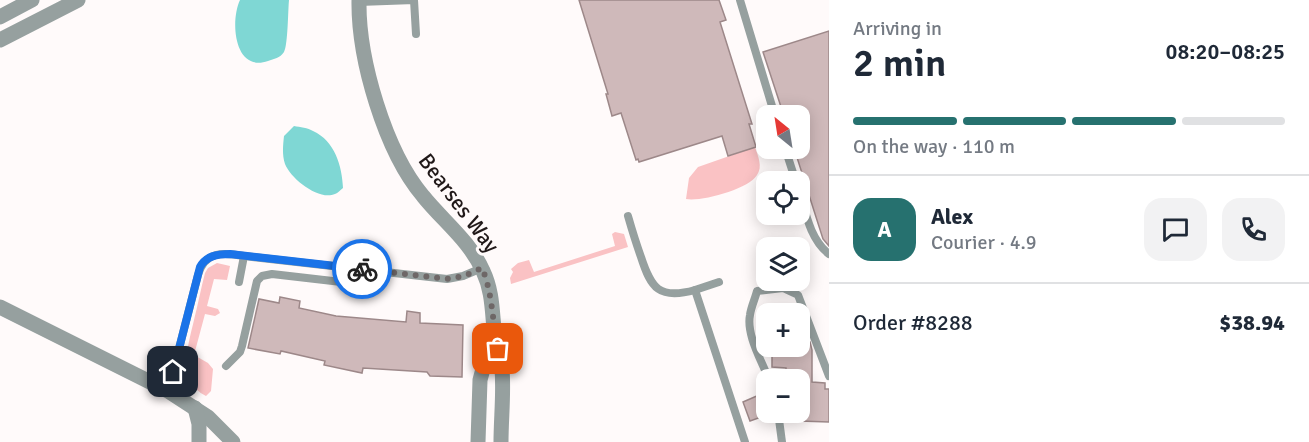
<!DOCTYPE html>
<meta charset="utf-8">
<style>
body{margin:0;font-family:Signika,sans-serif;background:#f2f2f3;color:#1f2937;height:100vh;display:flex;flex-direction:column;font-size:22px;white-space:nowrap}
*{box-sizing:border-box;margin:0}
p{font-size:20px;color:#747a83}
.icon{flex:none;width:33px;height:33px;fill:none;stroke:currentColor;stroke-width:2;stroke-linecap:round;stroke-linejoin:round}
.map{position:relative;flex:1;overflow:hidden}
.drawer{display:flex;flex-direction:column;background:#fff;width:480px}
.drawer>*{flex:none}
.needle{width:39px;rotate:330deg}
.tools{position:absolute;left:756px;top:105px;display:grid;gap:12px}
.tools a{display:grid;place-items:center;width:54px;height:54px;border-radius:12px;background:#fff;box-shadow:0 3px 15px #0003;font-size:30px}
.pin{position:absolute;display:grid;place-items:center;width:51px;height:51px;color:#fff;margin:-26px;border-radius:12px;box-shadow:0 3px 9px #0006}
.courier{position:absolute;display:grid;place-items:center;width:60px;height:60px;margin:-30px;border:4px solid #1a73e8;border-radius:50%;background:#fff;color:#222;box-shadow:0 2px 8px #0007}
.overview em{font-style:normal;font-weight:600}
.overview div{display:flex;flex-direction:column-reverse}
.overview{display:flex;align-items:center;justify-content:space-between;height:102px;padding:0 24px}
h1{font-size:39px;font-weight:600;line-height:45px}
.bar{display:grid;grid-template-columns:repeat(4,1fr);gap:9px 6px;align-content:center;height:72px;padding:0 24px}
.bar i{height:8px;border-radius:4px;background:#e0e1e3}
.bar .selected{background:#26716f}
.bar p{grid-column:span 4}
.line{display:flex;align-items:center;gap:15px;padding:0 24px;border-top:2px solid #e0e1e3}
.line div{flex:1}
.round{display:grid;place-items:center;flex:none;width:63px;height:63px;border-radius:18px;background:#f2f2f3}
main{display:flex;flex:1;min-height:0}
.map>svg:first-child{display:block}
</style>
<main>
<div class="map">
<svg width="829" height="442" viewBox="0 0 829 442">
<rect width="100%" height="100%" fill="#fffafa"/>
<g fill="#fac2c4">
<path d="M755,147C758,156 763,167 757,175C749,189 701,202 686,199L689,178L698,167Z"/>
<path d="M615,232L624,234L628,247L511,284L510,278L513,272L511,269L518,263L529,260L534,272L615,246L612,234Z"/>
<path d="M217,263L230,266L227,280L214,279L207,306L218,309L220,313L215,316L205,314L194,355L208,363L213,369L211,391L206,396C176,381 188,346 194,320C198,304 201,288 205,273L208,268Z"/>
</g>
<g fill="#7fd7d4">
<path d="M240,0H289C288,10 288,45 284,52C280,58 274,59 268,61C234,73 230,21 240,0Z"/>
<path d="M294,126C300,127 308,128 313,131C335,141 342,166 343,188C340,190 338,193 335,194C319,201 291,179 285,164C282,155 283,145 284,136Z"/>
</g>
<g fill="#cfb9ba" stroke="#9d8889" stroke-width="1.5">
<path d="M579,0H719L726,20L720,22L752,124H749L756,147L728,156L722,136L639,162L638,159L636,160L621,113L612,116L606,94H608Z"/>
<path d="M829,31V246L823,239L794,148H800V116H784L763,52Z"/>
<path d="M280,297L300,301L299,308L336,316L406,322L407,311L420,313V323L463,325L462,377L430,376L427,372L363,368L362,373L324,365L325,361L281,351L280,354L248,348L259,299L279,303Z"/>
<path d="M800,342H810L812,350V382L825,383V389H829V422L800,421V380H786V368L772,367V346H800Z"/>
<path d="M759,395L767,415L750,421L743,402Z"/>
</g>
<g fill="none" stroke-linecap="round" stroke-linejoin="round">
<g stroke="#96a09f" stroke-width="8">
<path d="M740,0L775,116"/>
<path d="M359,2L414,0L416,34"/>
<path d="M785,148L796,182"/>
<path d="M800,194C806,215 811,240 829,254"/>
<path d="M628,216C632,230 636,243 641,257C651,288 659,300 695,290L745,442"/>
<path d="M244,256L447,279L463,276L482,268"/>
<path d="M695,290L719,282"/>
<path d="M226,366L240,352L242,346L257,281L262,276L272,274L350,283L380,273"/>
<path d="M769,380C762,361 746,335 750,315C751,307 755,299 757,291L783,288L798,295L829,376"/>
<path d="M168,391L198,275C205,251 223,252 244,256L239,282"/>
<path d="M778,412L782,442"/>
</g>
<g stroke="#96a09f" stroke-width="15">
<path d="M359,0C358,59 385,151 423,196C443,221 470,241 483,271C492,290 492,308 494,329C495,342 500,355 502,369C504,393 501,418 501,442"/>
<path d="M0,17L32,0"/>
<path d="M0,40L78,0"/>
<path d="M0,307L168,391L208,417L233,442"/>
<path d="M195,408L199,424V442"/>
<path d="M478,442L480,380L493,332"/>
</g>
</g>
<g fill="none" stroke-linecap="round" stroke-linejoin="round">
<path stroke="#6e6767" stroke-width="6" stroke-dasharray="0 10.8" d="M362,269L447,279L464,276L482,268C493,294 492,321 498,349"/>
<path stroke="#1a73e8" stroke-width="8" d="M173,372L200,267C206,256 217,254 230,254L362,269"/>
</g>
<g text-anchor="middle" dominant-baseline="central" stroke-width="6" stroke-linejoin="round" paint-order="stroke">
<g font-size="22" fill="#201818" stroke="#fffafa">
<text transform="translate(459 203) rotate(53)">Bearses Way</text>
</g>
</g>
</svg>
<div class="tools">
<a><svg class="needle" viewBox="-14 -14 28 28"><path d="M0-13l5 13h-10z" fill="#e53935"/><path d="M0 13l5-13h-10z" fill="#747a83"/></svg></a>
<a><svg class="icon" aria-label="locate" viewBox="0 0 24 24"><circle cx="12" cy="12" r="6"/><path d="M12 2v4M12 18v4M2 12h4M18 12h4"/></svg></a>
<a><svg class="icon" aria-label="layers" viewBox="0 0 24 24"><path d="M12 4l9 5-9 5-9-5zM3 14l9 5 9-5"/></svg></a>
<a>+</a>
<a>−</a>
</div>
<div class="pin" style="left:498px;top:349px;background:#ea580c"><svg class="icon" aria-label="bag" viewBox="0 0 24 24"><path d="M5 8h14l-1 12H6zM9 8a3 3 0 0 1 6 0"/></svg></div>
<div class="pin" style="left:173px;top:372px;background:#1f2937"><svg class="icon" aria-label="home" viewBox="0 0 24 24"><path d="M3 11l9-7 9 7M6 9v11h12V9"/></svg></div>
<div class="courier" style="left:362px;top:269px"><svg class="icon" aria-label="bike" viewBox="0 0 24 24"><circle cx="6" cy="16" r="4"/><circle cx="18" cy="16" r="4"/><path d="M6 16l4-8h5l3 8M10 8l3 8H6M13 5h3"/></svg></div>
</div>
<section class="drawer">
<div class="overview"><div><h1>2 min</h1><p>Arriving in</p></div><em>08:20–08:25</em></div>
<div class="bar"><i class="selected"></i><i class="selected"></i><i class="selected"></i><i></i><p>On the way · 110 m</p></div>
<div class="line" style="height:108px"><b class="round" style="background:#26716f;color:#fff">A</b><div><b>Alex</b><p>Courier · 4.9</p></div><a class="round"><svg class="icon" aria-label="chat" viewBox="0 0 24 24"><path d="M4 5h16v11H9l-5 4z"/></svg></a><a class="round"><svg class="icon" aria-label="phone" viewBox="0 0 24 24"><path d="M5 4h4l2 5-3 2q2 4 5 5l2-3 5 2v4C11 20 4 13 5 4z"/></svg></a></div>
<div class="line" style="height:78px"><div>Order #8288</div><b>$38.94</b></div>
</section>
</main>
